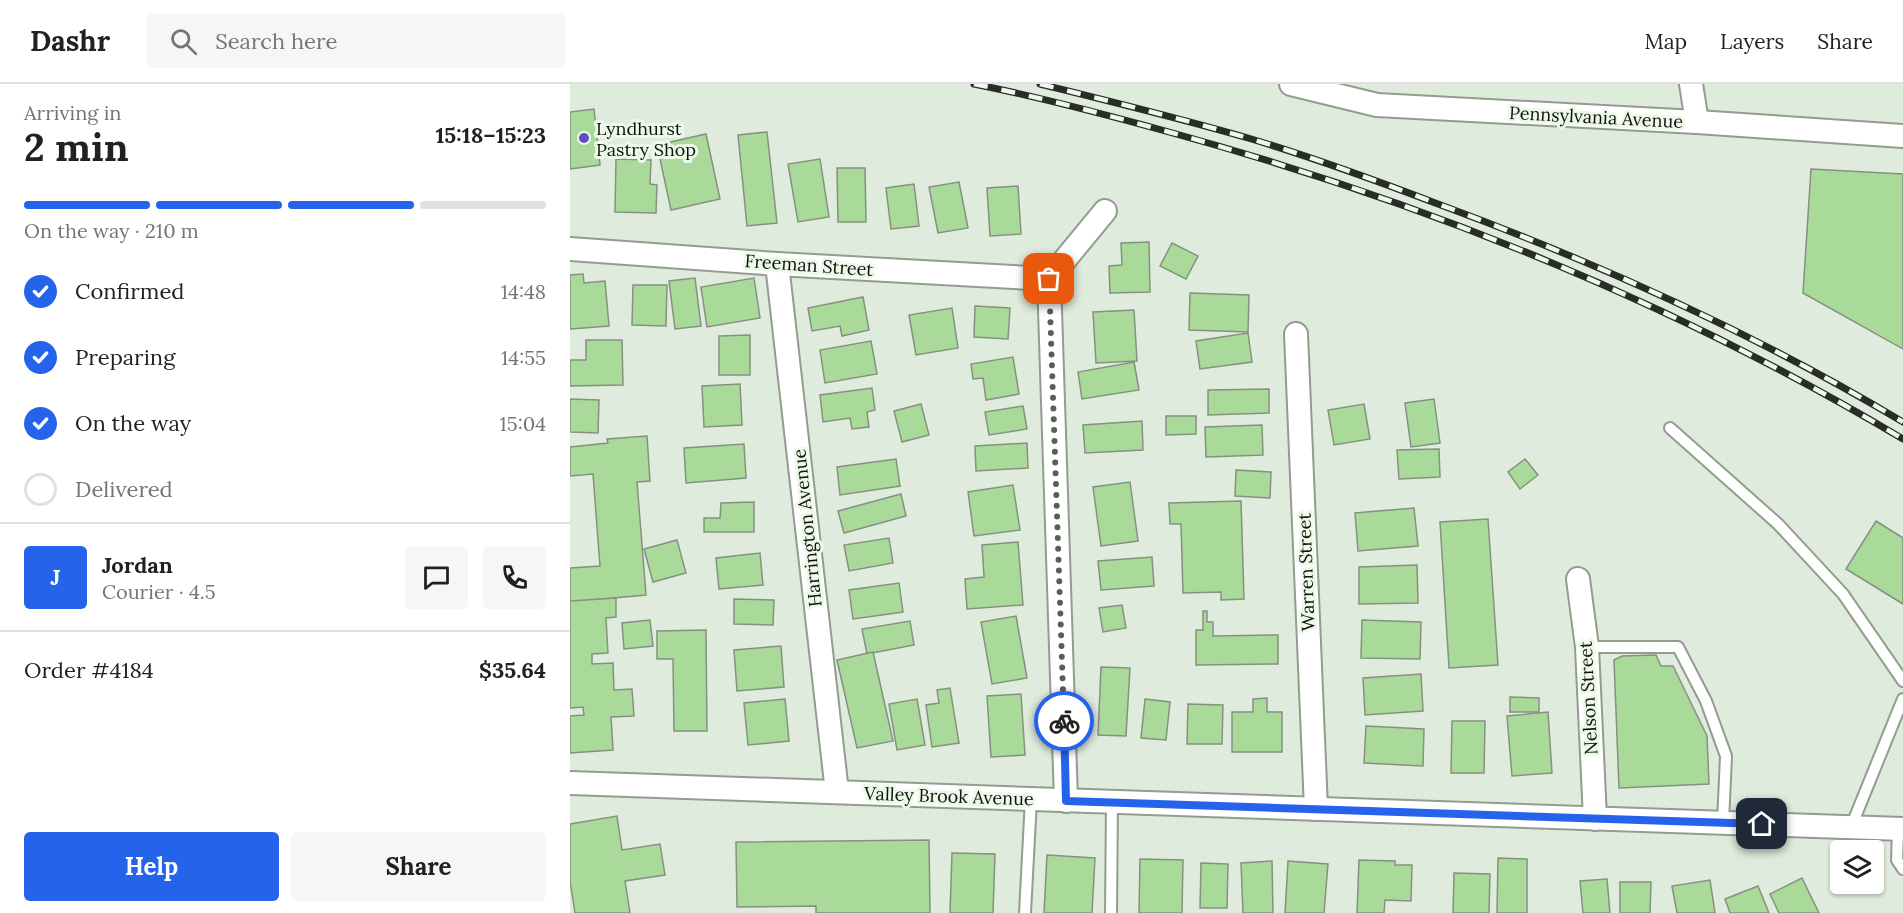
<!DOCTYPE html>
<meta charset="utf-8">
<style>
body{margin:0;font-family:Lora,serif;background:#f6f6f6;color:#202124;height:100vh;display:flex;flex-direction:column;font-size:22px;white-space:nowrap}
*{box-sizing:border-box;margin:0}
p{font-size:20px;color:#757577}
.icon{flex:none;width:33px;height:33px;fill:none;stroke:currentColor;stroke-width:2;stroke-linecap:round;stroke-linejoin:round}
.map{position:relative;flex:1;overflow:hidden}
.sheet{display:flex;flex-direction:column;background:#fff;width:570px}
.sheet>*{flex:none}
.tools{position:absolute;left:1260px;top:756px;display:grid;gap:12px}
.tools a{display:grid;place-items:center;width:54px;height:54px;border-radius:6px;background:#fff;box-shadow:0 2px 4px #0004;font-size:30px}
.pin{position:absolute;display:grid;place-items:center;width:51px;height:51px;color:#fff;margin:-26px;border-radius:12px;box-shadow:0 3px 9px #0006}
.courier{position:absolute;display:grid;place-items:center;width:60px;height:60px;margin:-30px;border:4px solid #2563eb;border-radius:50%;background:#fff;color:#222;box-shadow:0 2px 8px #0007}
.headline em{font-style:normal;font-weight:700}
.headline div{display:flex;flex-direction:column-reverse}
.headline{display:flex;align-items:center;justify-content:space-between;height:102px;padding:0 24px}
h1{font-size:39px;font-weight:700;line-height:45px}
.bar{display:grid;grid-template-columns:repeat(4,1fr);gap:9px 6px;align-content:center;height:72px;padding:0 24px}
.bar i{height:8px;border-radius:4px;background:#e0e0e0}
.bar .on{background:#2563eb}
.bar p{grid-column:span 4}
.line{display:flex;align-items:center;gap:15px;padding:0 24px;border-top:2px solid #e0e0e0}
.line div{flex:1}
.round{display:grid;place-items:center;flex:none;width:63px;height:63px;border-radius:6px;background:#f6f6f6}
ol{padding:0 24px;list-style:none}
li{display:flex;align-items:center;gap:18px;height:66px}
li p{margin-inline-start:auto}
li .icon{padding:6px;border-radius:50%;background:#2563eb;color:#fff;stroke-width:4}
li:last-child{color:#757577}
li i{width:33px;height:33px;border:3px solid #e0e0e0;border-radius:50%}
.cta{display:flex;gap:12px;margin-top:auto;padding:12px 24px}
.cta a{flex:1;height:69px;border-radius:6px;background:#2563eb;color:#fff;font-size:24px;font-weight:700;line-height:69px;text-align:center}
.cta a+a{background:#f6f6f6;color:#202124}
header{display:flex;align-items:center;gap:36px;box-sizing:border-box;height:84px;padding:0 30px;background:#fff;border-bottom:2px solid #e0e0e0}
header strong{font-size:28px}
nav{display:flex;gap:33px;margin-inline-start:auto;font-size:21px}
.search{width:420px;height:54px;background:#f6f6f6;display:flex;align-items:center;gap:15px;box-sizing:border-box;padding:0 21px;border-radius:6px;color:#757577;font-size:22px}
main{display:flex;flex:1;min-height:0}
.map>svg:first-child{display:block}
</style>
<header>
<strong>Dashr</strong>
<div class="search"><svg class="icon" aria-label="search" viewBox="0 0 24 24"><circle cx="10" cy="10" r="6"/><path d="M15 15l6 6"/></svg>Search here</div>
<nav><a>Map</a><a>Layers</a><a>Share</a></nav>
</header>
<main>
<section class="sheet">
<div class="headline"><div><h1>2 min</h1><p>Arriving in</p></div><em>15:18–15:23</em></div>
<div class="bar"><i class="on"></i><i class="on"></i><i class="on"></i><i></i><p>On the way · 210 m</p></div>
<ol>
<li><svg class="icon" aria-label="check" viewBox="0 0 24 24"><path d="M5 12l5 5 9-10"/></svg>Confirmed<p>14:48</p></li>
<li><svg class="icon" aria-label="check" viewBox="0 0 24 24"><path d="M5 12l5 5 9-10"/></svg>Preparing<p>14:55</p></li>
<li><svg class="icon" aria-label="check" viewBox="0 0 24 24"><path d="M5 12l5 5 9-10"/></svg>On the way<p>15:04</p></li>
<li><i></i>Delivered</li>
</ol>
<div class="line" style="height:108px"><b class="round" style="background:#2563eb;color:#fff">J</b><div><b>Jordan</b><p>Courier · 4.5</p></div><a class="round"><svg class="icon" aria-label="chat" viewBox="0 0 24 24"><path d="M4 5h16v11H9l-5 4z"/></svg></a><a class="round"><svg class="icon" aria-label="phone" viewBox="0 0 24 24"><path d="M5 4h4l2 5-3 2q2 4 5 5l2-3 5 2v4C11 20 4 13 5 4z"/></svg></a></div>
<div class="line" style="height:78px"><div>Order #4184</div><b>$35.64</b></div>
<div class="cta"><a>Help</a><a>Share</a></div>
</section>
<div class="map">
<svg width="1333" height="829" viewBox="0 0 1333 829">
<rect width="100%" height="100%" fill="#dfebdc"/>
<g fill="#a9da99" stroke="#869182" stroke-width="1.5">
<path d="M24,25L30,81L0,85V28Z"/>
<path d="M197,48L207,139L177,142L168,51Z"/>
<path d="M136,50L150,115L101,126L87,61Z"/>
<path d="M46,75L81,76L80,100L87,101L86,129L45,128Z"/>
<path d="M250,75L259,133L228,138L218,80Z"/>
<path d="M267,84H295L296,138H268Z"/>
<path d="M1241,85L1333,90V265L1233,209Z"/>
<path d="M389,98L398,144L368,149L359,103Z"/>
<path d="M344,100L349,142L321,145L316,104Z"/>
<path d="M448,102L451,150L420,152L417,104Z"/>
<path d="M579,158L580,208L540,209L539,182L552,181L551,159Z"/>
<path d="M602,159L628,172L616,195L590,182Z"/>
<path d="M13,190L14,199L35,197L39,242L0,245V191Z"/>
<path d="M125,194L131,242L105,245L99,197Z"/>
<path d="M184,194L190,234L137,243L131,203Z"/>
<path d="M63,201H97L96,242L62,241Z"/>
<path d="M620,209L679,211L678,248L619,246Z"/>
<path d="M293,213L299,246L272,252L270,242L242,247L238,224Z"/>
<path d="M405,222L440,224L438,255L404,253Z"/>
<path d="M382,224L388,264L346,271L339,231Z"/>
<path d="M564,226L567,277L526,279L523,228Z"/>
<path d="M678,249L682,278L630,285L626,257Z"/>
<path d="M180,251V291H149V252Z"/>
<path d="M16,256H52L53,301L0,302V276H16Z"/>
<path d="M301,257L307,290L255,299L250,266Z"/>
<path d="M443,273L449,310L416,316L413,294L403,295L401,280Z"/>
<path d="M564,278L569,306L512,315L508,288Z"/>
<path d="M170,300L172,341L134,343L132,302Z"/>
<path d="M302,304L305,326L297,328L299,343L282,345L280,334L253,338L250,311Z"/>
<path d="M699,305V329L638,331V306Z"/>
<path d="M0,315L29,316L28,349L0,348Z"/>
<path d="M864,315L870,359L841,363L835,319Z"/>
<path d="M351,320L359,351L332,358L324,327Z"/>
<path d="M794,320L800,355L764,361L758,326Z"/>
<path d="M453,322L457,345L419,351L415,328Z"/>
<path d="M596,332H626V350L596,351Z"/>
<path d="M572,337L573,366L515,369L513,341Z"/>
<path d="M692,341L693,371L636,373L635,343Z"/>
<path d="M77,352L80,397L67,398L76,511L0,518V484L30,482L23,390L0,392V363L38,359L37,355Z"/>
<path d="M457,359L458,384L406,387L405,362Z"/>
<path d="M174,360L176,394L116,399L114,364Z"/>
<path d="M869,365L870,393L829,395L827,366Z"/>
<path d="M326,375L330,402L270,411L267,383Z"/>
<path d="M955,375L968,391L950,405L938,388Z"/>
<path d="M666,386L701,388L700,414L665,412Z"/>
<path d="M560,398L568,457L531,462L523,403Z"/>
<path d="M443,401L450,446L404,452L398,408Z"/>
<path d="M331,410L336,432L274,449L268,427Z"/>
<path d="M671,417L674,515L651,516V508L613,509L611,440H600L599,419Z"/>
<path d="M184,418V448H134V434H150L151,419Z"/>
<path d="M844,424L848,462L788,467L785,429Z"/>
<path d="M918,435L928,581L879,584L870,438Z"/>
<path d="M1306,437L1333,454V520L1276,485Z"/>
<path d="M319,454L323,479L279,487L274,461Z"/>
<path d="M107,456L116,489L83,498L74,465Z"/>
<path d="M448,458L453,521L397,525L395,495L414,493L412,461Z"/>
<path d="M190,469L193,501L149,505L146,474Z"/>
<path d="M582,473L584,502L531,506L528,477Z"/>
<path d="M847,481L848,519L789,520V483Z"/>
<path d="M329,499L333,528L283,535L279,506Z"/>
<path d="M46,514V533L36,534L38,569L22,570V580L43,579L44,606L62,605L64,632L41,633L43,666L0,669V632L14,631L13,623L0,624V517Z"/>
<path d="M164,515L204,516L203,541L164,540Z"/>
<path d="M552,521L556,544L533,548L529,524Z"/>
<path d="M633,527H637V538H643V552L708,551V580L626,581V546H633Z"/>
<path d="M446,532L457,594L422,600L411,538Z"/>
<path d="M80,536L83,562L54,565L52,539Z"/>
<path d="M792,536L851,538L850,575L791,574Z"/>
<path d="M340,537L344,561L297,570L292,545Z"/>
<path d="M136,546L137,647H104L103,575H87V547Z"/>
<path d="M211,562L214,603L167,607L164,566Z"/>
<path d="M303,568L323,657L287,664L267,576Z"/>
<path d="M1086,571L1091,582H1103L1137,652L1139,700L1049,704L1044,576L1052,572Z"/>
<path d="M531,583L560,584L556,652L528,651Z"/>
<path d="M851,590L853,627L795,631L793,594Z"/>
<path d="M380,604L389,659L362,663L356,621L369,619L367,606Z"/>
<path d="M451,610L455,671L421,673L417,612Z"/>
<path d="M940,613L969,614V628H940Z"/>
<path d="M697,614V628H712V668H662V628H683V615Z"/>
<path d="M215,615L219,657L178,661L174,619Z"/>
<path d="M347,615L355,661L327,666L319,620Z"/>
<path d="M575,615L600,618L596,656L571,654Z"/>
<path d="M618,620L653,621L652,660H617Z"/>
<path d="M978,628L982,689L942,692L937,632Z"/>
<path d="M882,637H915L914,689H881Z"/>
<path d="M796,642L854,645L853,682L794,679Z"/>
<path d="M47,732L52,766L90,760L95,791L55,797L60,829H5L0,797V740Z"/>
<path d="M359,756L360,829H246V822L167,823L166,758Z"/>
<path d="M382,769L425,770L423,829H380Z"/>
<path d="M477,771L525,774L522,829H474Z"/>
<path d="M928,774L957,775V829H927Z"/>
<path d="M570,775L613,776L612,829H569Z"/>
<path d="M789,776L825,777V781H842L841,817L815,816L814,829H787Z"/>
<path d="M702,777L703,829H673L671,779Z"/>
<path d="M718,777L758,780L754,829H715Z"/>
<path d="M631,779L658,780L657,824H630Z"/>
<path d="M884,789L920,790L919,829H883Z"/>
<path d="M1232,794L1249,829H1209L1200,810Z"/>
<path d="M1037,795L1040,829H1013L1010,797Z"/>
<path d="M1140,796L1145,829H1107L1102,802Z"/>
<path d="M1050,798H1081L1080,829H1050Z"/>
<path d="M1188,802L1199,829H1160L1155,815Z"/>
</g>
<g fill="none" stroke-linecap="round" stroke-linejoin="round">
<defs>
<g id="lane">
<path d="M1100,344L1208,440L1273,510L1333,597"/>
<path d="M1017,563H1108L1136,617L1156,672L1153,739"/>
<path d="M1281,743L1333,615"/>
<path d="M1328,745L1327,776L1333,785"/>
<path d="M455,829L461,715"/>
<path d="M541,829L542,718"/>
</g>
<g id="street">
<path d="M721,0L807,21L1127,38L1333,52"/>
<path d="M1121,0L1127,38"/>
<path d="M0,165L207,180L479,195"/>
<path d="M207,180L267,708"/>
<path d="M726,250L746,725"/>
<path d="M1008,495L1017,563L1025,735"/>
<path d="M0,699L1333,745"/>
<path d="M496,717L479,195L535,127"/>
</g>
</defs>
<use href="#lane" stroke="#929d8f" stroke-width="14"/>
<use href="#street" stroke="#929d8f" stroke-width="26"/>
<use href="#lane" stroke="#fff" stroke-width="10"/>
<use href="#street" stroke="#fff" stroke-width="22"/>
<defs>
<g id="rail">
<path d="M404,0C469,13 534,30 599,48C855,118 1105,219 1333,355"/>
<path d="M470,0C539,17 609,34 678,54C742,73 805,96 868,120C1028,179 1186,250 1333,338"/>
</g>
</defs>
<use href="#rail" stroke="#282d27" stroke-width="7"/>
<use href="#rail" stroke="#edf9e9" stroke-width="4.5" stroke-dasharray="14" stroke-linecap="butt"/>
</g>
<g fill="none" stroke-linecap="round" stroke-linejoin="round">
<path stroke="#585f57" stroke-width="6" stroke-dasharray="0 10.8" d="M479,195L494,637"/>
<path stroke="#2563eb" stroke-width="8" d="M494,637L496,717L1192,740"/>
</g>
<circle fill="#654bc4" stroke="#edf9e9" stroke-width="2" cx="14" cy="54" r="6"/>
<g text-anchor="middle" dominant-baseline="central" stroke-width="6" stroke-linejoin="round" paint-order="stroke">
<g font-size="18" fill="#10140f" stroke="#edf9e9">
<text transform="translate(1026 33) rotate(3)">Pennsylvania Avenue</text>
<text transform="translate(239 181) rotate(4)">Freeman Street</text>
<text transform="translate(237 444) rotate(-96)">Harrington Avenue</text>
<text transform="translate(736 488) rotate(-92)">Warren Street</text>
<text transform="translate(1018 614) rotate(-93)">Nelson Street</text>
<text transform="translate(379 712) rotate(2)">Valley Brook Avenue</text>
</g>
<g font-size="18" fill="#10140f" stroke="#edf9e9" text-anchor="start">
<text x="26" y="44">Lyndhurst<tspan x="26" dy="21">Pastry Shop</tspan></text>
</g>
</g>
</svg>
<div class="tools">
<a><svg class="icon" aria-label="layers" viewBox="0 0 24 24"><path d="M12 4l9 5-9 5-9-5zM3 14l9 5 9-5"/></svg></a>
</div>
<div class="pin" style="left:479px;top:195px;background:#ea580c"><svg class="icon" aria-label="bag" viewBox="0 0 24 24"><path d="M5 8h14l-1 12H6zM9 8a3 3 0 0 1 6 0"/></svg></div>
<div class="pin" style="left:1192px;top:740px;background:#1f2937"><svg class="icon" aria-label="home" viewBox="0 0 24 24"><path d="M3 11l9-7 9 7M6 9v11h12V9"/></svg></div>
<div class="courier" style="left:494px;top:637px"><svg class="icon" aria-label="bike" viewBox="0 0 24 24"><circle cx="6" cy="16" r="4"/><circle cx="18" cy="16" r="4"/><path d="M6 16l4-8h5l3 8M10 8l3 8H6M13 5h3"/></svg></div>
</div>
</main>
